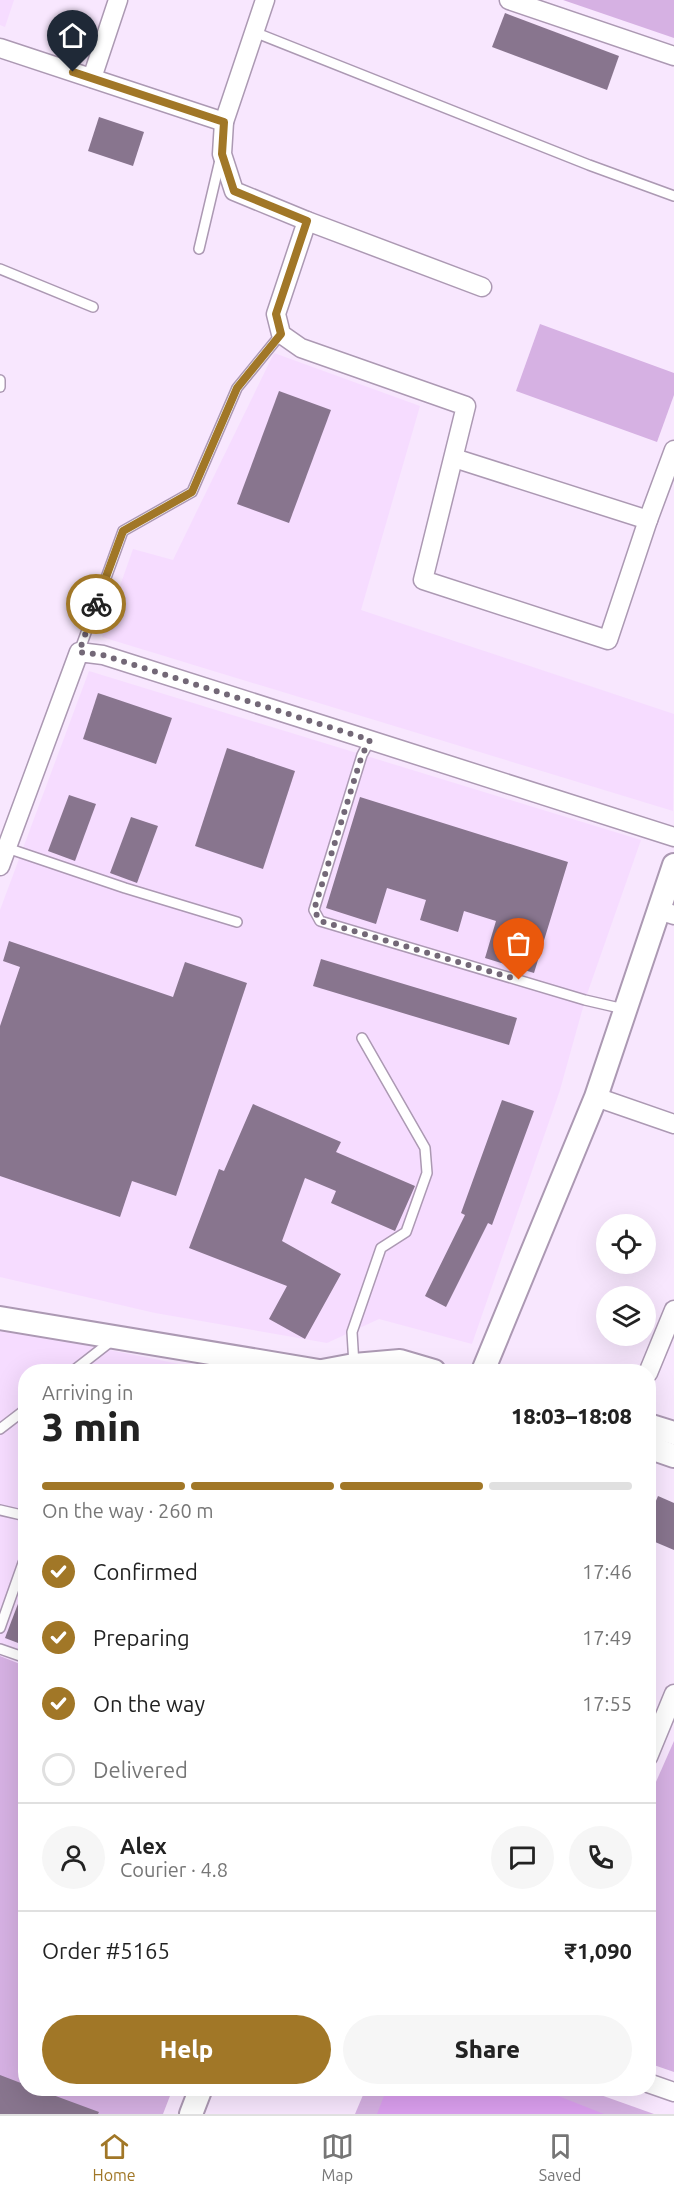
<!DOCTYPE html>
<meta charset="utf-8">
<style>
body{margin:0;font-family:Ubuntu,sans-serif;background:#f6f6f6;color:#222;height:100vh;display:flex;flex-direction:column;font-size:22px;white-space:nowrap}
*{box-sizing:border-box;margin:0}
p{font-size:20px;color:#767676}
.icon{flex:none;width:33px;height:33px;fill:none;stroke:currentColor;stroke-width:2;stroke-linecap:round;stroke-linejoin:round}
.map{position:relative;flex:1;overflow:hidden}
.sheet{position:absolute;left:18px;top:1364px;width:638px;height:732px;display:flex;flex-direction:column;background:#fff;border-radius:24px;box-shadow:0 6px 24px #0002}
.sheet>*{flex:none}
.buttons{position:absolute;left:596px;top:1214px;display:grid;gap:12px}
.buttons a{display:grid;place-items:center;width:60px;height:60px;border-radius:50%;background:#fff;box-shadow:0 6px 24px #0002;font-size:30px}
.pin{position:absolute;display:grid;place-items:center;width:51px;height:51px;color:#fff;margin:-62px -26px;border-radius:50% 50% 50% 0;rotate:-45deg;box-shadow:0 0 6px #0007}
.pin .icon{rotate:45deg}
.courier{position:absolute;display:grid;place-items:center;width:60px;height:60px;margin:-30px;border:4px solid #a17727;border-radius:50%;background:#fff;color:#222;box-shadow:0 2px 8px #0007}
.head em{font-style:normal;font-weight:800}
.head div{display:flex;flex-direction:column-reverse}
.head{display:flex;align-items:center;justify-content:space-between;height:102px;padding:0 24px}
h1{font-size:39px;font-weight:800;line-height:45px}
.bar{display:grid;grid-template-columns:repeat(4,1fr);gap:9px 6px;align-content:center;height:72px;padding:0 24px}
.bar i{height:8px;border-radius:4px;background:#e0e0e0}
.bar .selected{background:#a17727}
.bar p{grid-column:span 4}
.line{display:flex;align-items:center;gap:15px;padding:0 24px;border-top:2px solid #e0e0e0}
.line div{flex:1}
.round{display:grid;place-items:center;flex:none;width:63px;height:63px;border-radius:32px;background:#f6f6f6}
ol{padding:0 24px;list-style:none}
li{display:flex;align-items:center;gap:18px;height:66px}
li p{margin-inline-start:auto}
li .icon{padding:6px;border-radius:50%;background:#a17727;color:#fff;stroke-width:4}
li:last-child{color:#767676}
li i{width:33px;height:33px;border:3px solid #e0e0e0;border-radius:50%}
.cta{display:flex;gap:12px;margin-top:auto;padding:12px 24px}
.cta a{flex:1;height:69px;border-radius:36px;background:#a17727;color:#fff;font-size:24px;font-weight:800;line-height:69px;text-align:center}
.cta a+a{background:#f6f6f6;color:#222}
.menu{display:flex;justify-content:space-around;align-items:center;height:84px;border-top:2px solid #e0e0e0;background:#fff;font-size:16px;color:#767676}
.menu a{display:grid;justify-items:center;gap:3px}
.menu .selected{color:#a17727}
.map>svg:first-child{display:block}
</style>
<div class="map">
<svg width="674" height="2114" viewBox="0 0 674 2114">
<rect width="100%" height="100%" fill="#f8e7fe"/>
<g fill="#f6dcff">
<path d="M0,0H14L5,27L0,25Z"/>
<path d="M274,353L420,406L361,610L674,714L673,811L102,637L133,549L173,560Z"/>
<path d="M89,671L641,840L585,1000L560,1090L472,1344L379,1319L327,1343L155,1313L0,1277V910Z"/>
<path d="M0,1328L214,1371H26L25,1666L0,1656Z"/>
</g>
<g fill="#d6b1e3">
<path d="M563,0H674V38Z"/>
<path d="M540,324L674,373V395L657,442L516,391Z"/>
<path d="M0,1656L25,1666L26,2088H173L163,2114H0Z"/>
<path d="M674,1741V2072L648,2063V1800Z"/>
<path d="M366,2088H581L654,2114H355Z"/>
</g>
<path fill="#db9fef" d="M387,2088H538L604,2114H377Z"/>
<g fill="#88758e">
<path d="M505,13L619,56L607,90L492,47Z"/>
<path d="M99,117L144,132L133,166L88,151Z"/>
<path d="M279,391L331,410L289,523L237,504Z"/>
<path d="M98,693L172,718L156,764L83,739Z"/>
<path d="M227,748L295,771L263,869L195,846Z"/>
<path d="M69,795L96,804L75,861L48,851Z"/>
<path d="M360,797L568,862L534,973L485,958L496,921L464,911L458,932L420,920L426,900L387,888L376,924L326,908Z"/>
<path d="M131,817L158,826L137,883L110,873Z"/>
<path d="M9,941L173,997L185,962L247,983L176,1196L132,1181L120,1217L0,1176V1026L20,967L3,961Z"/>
<path d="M321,959L517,1018L509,1045L313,986Z"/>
<path d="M502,1100L534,1111L492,1225L488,1223L446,1307L425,1296L465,1215L461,1213Z"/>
<path d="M253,1104L341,1142L336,1152L415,1186L395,1231L331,1203L336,1191L305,1178L282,1241L341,1274L305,1339L269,1319L287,1286L189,1248L219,1169L224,1171Z"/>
<path d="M658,1496L674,1503V1550L648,1539V1520Z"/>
<path d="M24,1588H26V1646L5,1638Z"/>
<path d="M0,2075L26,2085V2088H34L99,2112L98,2114H0Z"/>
</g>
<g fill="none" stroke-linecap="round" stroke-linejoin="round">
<defs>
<g id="service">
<path d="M254,32L589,165L674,196"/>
<path d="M199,249L220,160"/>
<path d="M0,269L93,307"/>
<path d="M0,380V387"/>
<path d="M79,652L123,531L192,492L237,388L281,334"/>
<path d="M370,740L362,755L314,910L320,921L585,1000L624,1009"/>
<path d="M7,848L125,888L237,922"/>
<path d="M354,1365L352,1332L381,1248L406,1232L427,1173L425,1148L362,1038"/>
<path d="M73,1371L114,1339"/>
<path d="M0,1429L26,1409"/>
<path d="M0,1510L26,1516"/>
<path d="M0,1628L23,1563L26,1560"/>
<path d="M0,1649L26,1658"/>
</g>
<g id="minor">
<path d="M265,0L224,122L222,154L234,191L307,221L482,287"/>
<path d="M509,0L674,56"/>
<path d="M0,48L224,122"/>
<path d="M92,78L118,0"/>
<path d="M307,221L276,314L281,334L301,348L466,406L423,580L608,640L648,520L674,450"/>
<path d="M454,458L648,520"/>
<path d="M0,866L79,652L103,655L674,837"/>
<path d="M658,910L674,915"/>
<path d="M596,1097L674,1124"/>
<path d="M648,1373L674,1310"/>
<path d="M648,1757L674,1694"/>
<path d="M648,2083L674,2092"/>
</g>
<g id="tertiary">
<path d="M0,1318L319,1371"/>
<path d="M322,1371L354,1365L400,1361L434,1371"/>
<path d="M483,1371L596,1097L674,865"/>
<path d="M648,1425L674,1433"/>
<path d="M648,1447L674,1456"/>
<path d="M191,2114L201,2088"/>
</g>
</defs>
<use href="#service" stroke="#ac99b3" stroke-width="12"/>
<use href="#minor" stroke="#ac99b3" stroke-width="21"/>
<use href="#tertiary" stroke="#ac99b3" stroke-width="26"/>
<use href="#service" stroke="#fff" stroke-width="9"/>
<use href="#minor" stroke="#fff" stroke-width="18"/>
<use href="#tertiary" stroke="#fff" stroke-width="22"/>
</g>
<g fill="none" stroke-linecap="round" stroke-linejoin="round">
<path stroke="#736877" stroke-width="6" stroke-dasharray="0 10.8" d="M96,604L79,652L103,655L370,740L362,755L314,910L320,921L519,980"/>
<path stroke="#a17727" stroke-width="8" d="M73,72L224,122L222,154L234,191L307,221L276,314L281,334L237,388L192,492L123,531L96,604"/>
</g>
</svg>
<div class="buttons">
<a><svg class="icon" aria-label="locate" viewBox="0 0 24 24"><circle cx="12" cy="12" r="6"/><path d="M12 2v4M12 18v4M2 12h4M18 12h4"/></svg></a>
<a><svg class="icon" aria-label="layers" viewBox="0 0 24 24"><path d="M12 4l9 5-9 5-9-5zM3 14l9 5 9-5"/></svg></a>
</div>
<div class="pin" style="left:519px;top:980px;background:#ea580c"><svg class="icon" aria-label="bag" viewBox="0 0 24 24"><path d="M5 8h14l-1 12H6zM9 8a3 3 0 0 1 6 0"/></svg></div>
<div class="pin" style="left:73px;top:72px;background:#1f2937"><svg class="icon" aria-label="home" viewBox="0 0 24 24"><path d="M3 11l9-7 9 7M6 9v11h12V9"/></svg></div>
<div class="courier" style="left:96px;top:604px"><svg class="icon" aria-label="bike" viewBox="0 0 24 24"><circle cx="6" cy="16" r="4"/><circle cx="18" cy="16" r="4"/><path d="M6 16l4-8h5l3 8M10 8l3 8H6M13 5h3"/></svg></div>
<section class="sheet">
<div class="head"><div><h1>3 min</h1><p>Arriving in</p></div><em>18:03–18:08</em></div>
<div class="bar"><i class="selected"></i><i class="selected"></i><i class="selected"></i><i></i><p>On the way · 260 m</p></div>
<ol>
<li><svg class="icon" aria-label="check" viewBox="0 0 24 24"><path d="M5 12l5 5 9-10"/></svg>Confirmed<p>17:46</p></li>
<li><svg class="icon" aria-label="check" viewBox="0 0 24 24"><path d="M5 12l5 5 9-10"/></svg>Preparing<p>17:49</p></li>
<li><svg class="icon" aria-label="check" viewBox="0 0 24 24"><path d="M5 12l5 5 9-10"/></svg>On the way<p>17:55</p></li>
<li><i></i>Delivered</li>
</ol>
<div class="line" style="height:108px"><a class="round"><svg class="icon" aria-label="person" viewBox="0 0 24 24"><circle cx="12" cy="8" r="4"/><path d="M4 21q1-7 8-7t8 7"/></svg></a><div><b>Alex</b><p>Courier · 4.8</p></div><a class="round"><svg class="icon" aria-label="chat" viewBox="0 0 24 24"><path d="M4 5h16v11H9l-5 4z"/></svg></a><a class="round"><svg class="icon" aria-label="phone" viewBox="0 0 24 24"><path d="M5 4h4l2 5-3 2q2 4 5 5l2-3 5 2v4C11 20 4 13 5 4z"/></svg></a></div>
<div class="line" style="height:78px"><div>Order #5165</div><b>₹1,090</b></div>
<div class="cta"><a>Help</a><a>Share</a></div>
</section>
</div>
<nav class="menu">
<a class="selected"><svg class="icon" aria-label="home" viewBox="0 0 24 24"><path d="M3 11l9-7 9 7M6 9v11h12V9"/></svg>Home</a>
<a><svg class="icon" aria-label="map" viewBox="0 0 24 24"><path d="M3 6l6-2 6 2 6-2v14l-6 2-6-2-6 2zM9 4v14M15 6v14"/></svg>Map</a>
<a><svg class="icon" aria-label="saved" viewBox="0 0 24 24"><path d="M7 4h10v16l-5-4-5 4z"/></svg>Saved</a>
</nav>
